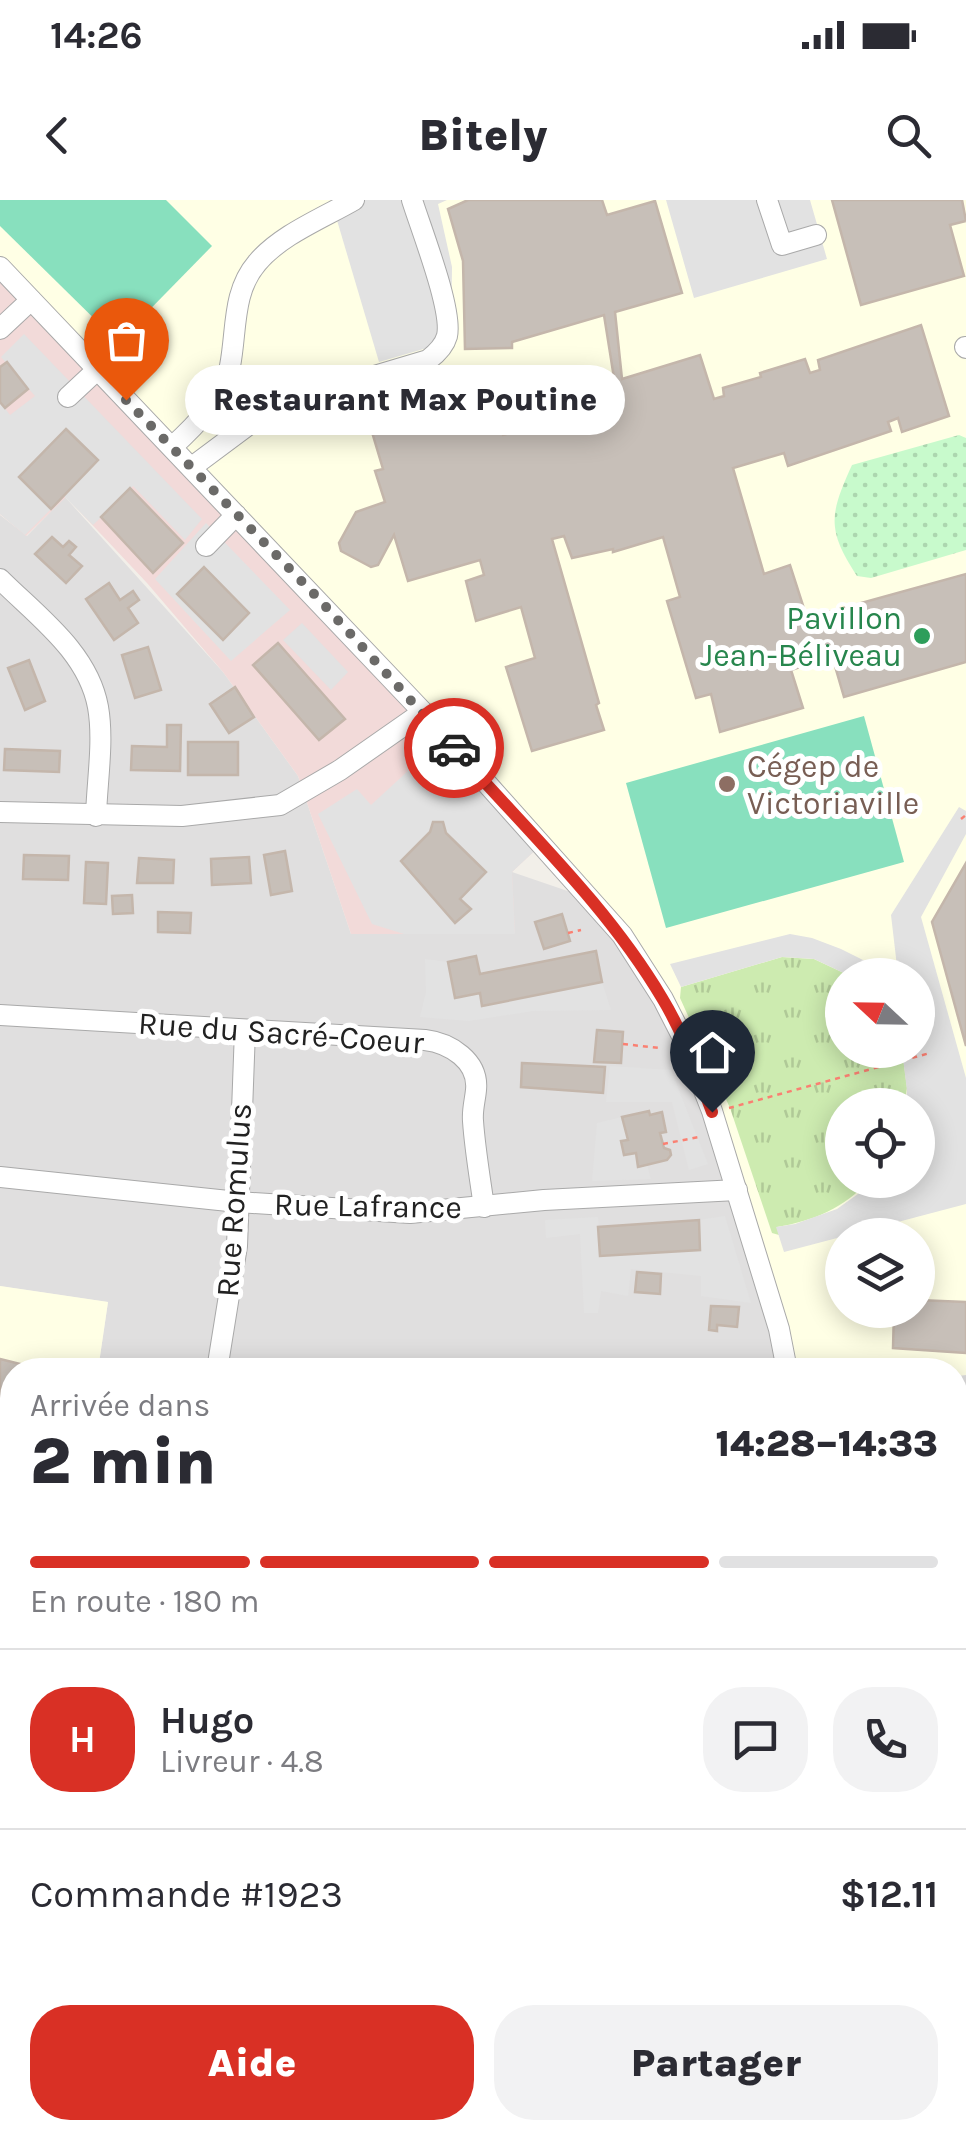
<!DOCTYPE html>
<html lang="fr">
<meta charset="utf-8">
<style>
body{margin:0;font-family:Karla,sans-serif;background:#f2f2f3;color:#2b2b33;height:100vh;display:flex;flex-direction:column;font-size:38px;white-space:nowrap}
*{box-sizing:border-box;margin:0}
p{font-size:32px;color:#7c7c81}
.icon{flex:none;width:55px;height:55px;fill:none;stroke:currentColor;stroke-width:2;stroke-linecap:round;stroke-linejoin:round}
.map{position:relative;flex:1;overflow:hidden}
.side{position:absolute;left:0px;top:1158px;width:968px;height:782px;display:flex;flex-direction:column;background:#fff;border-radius:40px 40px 0 0;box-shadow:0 5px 25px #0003}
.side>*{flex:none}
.needle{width:65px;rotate:292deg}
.buttons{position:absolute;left:825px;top:758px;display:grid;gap:20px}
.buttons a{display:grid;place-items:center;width:110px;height:110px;border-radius:50%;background:#fff;box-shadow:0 5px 25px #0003;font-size:50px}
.pin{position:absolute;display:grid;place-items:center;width:85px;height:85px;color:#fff;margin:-102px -42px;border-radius:50% 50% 50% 0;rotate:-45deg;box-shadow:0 0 10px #0007}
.pin .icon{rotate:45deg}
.courier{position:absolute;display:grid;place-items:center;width:100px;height:100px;margin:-50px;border:8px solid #d93025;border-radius:50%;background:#fff;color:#222;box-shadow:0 2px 12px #0007}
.bubble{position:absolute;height:70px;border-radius:35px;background:#fff;box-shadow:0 5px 25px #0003;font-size:32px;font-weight:800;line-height:70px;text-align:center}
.summary em{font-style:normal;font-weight:800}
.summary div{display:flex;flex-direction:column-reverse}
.summary{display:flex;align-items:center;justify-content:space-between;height:170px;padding:0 30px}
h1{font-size:65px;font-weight:800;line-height:75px}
.bar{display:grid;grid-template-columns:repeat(4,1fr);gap:15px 10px;align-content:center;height:120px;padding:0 30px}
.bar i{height:12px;border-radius:8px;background:#e1e1e2}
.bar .active{background:#d93025}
.bar p{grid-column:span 4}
.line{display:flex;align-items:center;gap:25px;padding:0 30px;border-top:2px solid #e1e1e2}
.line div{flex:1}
.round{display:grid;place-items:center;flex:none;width:105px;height:105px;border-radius:40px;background:#f2f2f3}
.primary-button{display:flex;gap:20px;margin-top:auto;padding:20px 30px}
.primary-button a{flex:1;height:115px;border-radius:40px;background:#d93025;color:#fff;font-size:40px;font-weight:800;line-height:115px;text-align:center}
.primary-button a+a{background:#f2f2f3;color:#2b2b33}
.status{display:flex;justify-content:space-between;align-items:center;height:70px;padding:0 50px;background:#fff;direction:ltr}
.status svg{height:28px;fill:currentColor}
header{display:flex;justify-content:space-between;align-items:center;height:130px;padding:0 30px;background:#fff;font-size:45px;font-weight:800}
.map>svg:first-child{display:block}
</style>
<div class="status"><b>14:26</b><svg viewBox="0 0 49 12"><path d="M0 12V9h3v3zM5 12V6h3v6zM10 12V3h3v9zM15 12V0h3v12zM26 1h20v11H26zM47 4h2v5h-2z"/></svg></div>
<header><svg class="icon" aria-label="back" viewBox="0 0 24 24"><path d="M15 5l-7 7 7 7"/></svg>Bitely<svg class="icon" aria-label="search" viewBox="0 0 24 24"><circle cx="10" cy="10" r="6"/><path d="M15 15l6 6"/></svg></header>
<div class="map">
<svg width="966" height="1939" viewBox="0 0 966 1939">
<defs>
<pattern id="grass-tufts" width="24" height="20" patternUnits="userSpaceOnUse" patternTransform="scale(2.5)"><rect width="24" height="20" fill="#cdebb0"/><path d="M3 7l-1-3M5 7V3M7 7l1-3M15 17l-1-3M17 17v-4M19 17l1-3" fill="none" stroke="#b0c997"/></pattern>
<pattern id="park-dots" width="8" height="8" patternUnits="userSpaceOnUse" patternTransform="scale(2.5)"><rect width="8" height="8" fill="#c8facc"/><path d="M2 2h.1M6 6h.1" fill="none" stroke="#acd6af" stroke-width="1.8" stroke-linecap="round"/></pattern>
</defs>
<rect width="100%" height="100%" fill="#f2efe9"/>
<g fill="#e0dfdf">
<path d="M65,297L223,472L298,576L351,734L512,672L591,699L622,735L701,883L787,1170H98L108,1102L0,1086V315L27,336Z"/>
<path d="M966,1175V1939H0V1233L12,1235V1928H955V1176Z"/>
</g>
<path fill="#f2dad9" d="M0,68L543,643L512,672L515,734H351L298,576L223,472L147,383L66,297L26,336L0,314Z"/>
<g fill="#ffffe5" fill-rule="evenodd">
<path d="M0,0H966V1175L955,1176V1170H787L712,911L622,735L0,67ZM842,775H918V850H842ZM842,905H918V980H842ZM842,1035H918V1110H842Z"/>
<path d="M0,1086L108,1102L98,1170H12V1235L0,1233Z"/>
</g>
<path fill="url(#grass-tufts)" d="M782,757L814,759L848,775H842V850H902L907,888L904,905H842V980H869C845,1008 813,1021 777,1027L779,1035L772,1033L730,908L680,798L681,787Z"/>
<path fill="url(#park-dots)" d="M959,235L966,238V350L871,378L857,376C827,330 829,315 852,265Z"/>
<g fill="#88e0be">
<path d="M0,0H166L212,46L118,142L0,26Z"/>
<path d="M864,516L904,662L666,728L626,583Z"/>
</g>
<g fill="#e2e2e2" fill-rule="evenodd">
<path d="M331,0H447L438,4L452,67L451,141L379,162Z"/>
<path d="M666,0H810L827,59L694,98Z"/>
<path d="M24,134L202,319L185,340L133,286L93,325L64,296L98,260L66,229L19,277L51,309L25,335L0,314V202L10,215L35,196L1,157Z"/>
<path d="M206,323L290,410L231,461L155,379ZM204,368L249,413L222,439L177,394Z"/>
<path d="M302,423L348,472L331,490L283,440Z"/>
<path d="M456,551L543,643L512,672L515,734H404L372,724L318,614L357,589L371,605L409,570L423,583Z"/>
<path d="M959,607L966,611V634L921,717L966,878V1004L784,1052L776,1027L795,1024L837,1009L858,994L869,980H918V905H905L907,891L902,850H918V775H898L891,715Z"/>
<path d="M790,734L812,738L841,749L871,764L881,775H848L814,759L782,757L681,787L670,764Z"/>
<path d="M425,759L448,762L455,798L480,793L482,805L602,782L611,810L533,811L469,821L420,817L426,792Z"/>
<path d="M610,866L671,870L708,964L689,970L672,902H606Z"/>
<path d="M622,917L628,940L621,941L624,955L636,953L638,966L647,964L651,979L592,981L597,923Z"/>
<path d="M725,1016L751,1103L701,1096V1076L631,1069L628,1096L601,1091L598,1113H584L580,1034L546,1038L545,1020L598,1017L601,1056L700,1050L699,1020Z"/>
<path d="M955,1701L966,1702V1743L962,1763L966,1765V1834L955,1832Z"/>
</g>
<g fill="#c7bfb8" stroke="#c4b6ab" stroke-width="2.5">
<path d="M602,0L607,15L655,1L682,93L615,112L622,179L700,155L714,199L724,196L723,188L761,177L760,173L805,159L810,173L820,170L818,160L921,125L949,216L902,232L898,218L888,222L891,231L788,266L784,253L733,268L764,374L790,365L807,418L966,374V462L844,497L830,449L817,452L819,461L791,470L803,508L720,532L711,494L696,498L667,401L680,397L663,337L613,352V349L572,358L564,336L552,339L599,503L596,505L604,530L532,551L506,467L535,458L521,407L476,421L466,381L484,375L480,360L408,381L394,335L378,365L371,367L341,351L339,343L356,312L385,302L375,271L383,269L372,232L438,211L442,220L492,205L503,235L618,203L604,115L512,142V148L465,149L463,61L448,9L468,0Z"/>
<path d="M832,0H962L966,21L950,25L964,76L861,105Z"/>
<path d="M7,162L28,189L5,208L0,202V167Z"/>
<path d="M66,229L98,260L51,309L19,277Z"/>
<path d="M130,288L183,343L153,373L101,317Z"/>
<path d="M52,337L63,347L69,341L76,347L69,355L82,366L66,383L35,354Z"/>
<path d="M204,367L249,413L223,440L177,394Z"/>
<path d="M109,383L120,400L133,391L139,400L128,408L138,423L114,440L86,399Z"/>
<path d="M278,443L345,519L319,540L253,465Z"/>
<path d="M148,447L161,490L135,498L122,455Z"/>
<path d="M29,460L45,501L25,510L8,468Z"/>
<path d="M235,487L254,517L229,533L210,504Z"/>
<path d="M167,525H181L180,571L131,570L132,546L167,547Z"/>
<rect x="188" y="542" width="50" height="33"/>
<path d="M5,549L60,551L59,572L4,570Z"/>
<path d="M433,622H443L446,633L486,672L460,699L471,709L455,723L401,661L430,632Z"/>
<path d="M285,651L292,691L271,695L264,655Z"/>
<path d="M24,655L69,656L68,680L23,679Z"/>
<path d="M249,657L251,683L212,685L211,659Z"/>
<path d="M139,658L174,660L173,683H137Z"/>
<path d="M86,662L108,663L106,704L84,703Z"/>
<path d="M966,663V846L932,722Z"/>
<path d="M132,695L133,713L113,714L112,696Z"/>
<path d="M158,712L191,713L190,733L158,732Z"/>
<path d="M562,714L570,741L544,749L535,722Z"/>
<path d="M596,751L602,782L482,806L480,793L455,798L448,762L476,756L480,774Z"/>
<path d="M597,830L623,832L621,863L594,862Z"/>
<path d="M522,863L605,867L603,893L521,887Z"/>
<path d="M649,911L650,915L662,912L666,932L660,933L664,948L670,950L671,955L667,960L638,967L636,953L624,955L621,941L628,940L622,917Z"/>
<path d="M699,1020L700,1050L600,1056L598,1027Z"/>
<path d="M637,1072L661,1074L660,1094L635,1092Z"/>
<path d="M918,1100L966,1102V1153L893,1148L894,1110H918Z"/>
<path d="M711,1106L739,1107L737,1127L717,1125V1131L709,1130Z"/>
<path d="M0,1159L44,1170H12V1206L0,1203Z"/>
<path d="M720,1160L749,1163L748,1170H713L714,1161Z"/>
<path d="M955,1407L957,1417H966V1490L955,1489Z"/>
</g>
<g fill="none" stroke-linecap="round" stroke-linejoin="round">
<defs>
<g id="minor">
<path d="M767,0L782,45L816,35"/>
<path d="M0,67L423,512L622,735L663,799L685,842L712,911L779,1129L787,1170"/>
<path d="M0,129L31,100"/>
<path d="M965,147L966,148"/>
<path d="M68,197L98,169"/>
<path d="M172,247C195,226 224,197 230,166C237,130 232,92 257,63C280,35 323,18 354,0"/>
<path d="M192,267L263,214L297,199L428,160C436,154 444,147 447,136C453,110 421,29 412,0"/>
<path d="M206,346L236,315"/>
<path d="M0,379C37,416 88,452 98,507C104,541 97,581 96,616"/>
<path d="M0,612L182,616L280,605L340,570L423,512"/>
<path d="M0,815L425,840C450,843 479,861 476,890C475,901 472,910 473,921C475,950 480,978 484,1007"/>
<path d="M0,977L238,1002L410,1013L544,1000L737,990"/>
<path d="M217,1170L237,1046L245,830"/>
<path d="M0,1266L12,1269"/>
<path d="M962,1373L966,1332"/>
<path d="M0,1480L12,1483"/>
<path d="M955,1685L966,1687"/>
<path d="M0,1695L12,1697"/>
<path d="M0,1889L12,1891"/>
<path d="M223,1928L289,1939"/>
<path d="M86,1939L88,1928"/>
<path d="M511,1939L512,1928"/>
<path d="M826,1939V1928"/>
</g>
</defs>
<use href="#minor" stroke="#a9a9a9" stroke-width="22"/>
<g stroke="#fa8072" stroke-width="2.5" stroke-dasharray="5 5" stroke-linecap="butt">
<path d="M961,619L966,615"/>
<path d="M568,733L581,730"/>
<path d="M623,844L659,848"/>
<path d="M729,908L930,853"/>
<path d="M663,944L699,937"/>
<path d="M791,1939L796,1935L808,1936"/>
</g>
<use href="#minor" stroke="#fff" stroke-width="20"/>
</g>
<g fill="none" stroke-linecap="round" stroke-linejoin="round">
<path stroke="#6b6a68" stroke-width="10" stroke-dasharray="0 18" d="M126,200L316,396L454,548"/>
<path stroke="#d93025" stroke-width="12" d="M454,548C526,630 606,704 662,798C684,834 697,873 712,912"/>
</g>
<circle fill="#2e9e5b" stroke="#fff" stroke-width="4" cx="922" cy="436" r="10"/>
<circle fill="#8d6e63" stroke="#fff" stroke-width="4" cx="727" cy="584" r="10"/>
<g text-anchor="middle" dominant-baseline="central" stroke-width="10" stroke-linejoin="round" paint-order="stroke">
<g font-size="32" fill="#27864d" stroke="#fff" text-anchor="end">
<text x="902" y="418">Pavillon<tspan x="902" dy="37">Jean-Béliveau</tspan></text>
</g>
<g font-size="32" fill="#785e54" stroke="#fff" text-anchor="start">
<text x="747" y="566">Cégep de<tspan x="747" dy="37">Victoriaville</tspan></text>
</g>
<g font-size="32" fill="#222" stroke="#fff">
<text transform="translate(281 833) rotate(4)">Rue du Sacré-Coeur</text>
<text transform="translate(234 1000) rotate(-86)">Rue Romulus</text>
<text transform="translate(368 1006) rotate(1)">Rue Lafrance</text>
</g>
</g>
</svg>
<div class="buttons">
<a><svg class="needle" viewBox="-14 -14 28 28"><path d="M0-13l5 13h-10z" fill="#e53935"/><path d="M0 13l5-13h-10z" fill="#7c7c81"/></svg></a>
<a><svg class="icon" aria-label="locate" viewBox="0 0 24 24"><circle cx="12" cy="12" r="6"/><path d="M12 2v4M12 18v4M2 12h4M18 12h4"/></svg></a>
<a><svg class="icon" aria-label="layers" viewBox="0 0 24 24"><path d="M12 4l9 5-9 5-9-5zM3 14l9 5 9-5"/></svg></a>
</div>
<div class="pin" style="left:126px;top:200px;background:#ea580c"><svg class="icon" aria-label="bag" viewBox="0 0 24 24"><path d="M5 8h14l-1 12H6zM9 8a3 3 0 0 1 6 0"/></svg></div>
<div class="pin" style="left:712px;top:912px;background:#1f2937"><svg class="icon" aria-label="home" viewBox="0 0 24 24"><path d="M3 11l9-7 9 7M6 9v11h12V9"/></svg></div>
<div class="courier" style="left:454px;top:548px"><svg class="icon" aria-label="car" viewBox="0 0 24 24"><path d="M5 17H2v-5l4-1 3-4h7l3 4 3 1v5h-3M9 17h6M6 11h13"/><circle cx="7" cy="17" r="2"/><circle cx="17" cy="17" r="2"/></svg></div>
<div class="bubble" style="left:185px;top:165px;width:440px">Restaurant Max Poutine</div>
<section class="side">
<div class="summary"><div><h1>2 min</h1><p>Arrivée dans</p></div><em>14:28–14:33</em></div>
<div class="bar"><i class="active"></i><i class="active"></i><i class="active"></i><i></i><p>En route · 180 m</p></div>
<div class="line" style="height:180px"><b class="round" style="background:#d93025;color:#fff">H</b><div><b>Hugo</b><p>Livreur · 4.8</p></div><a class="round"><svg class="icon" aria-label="chat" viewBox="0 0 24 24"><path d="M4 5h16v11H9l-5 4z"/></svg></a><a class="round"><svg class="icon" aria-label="phone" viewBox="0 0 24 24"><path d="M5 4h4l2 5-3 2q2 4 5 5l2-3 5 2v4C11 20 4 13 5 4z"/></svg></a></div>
<div class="line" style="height:130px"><div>Commande #1923</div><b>$12.11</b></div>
<div class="primary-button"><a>Aide</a><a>Partager</a></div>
</section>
</div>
